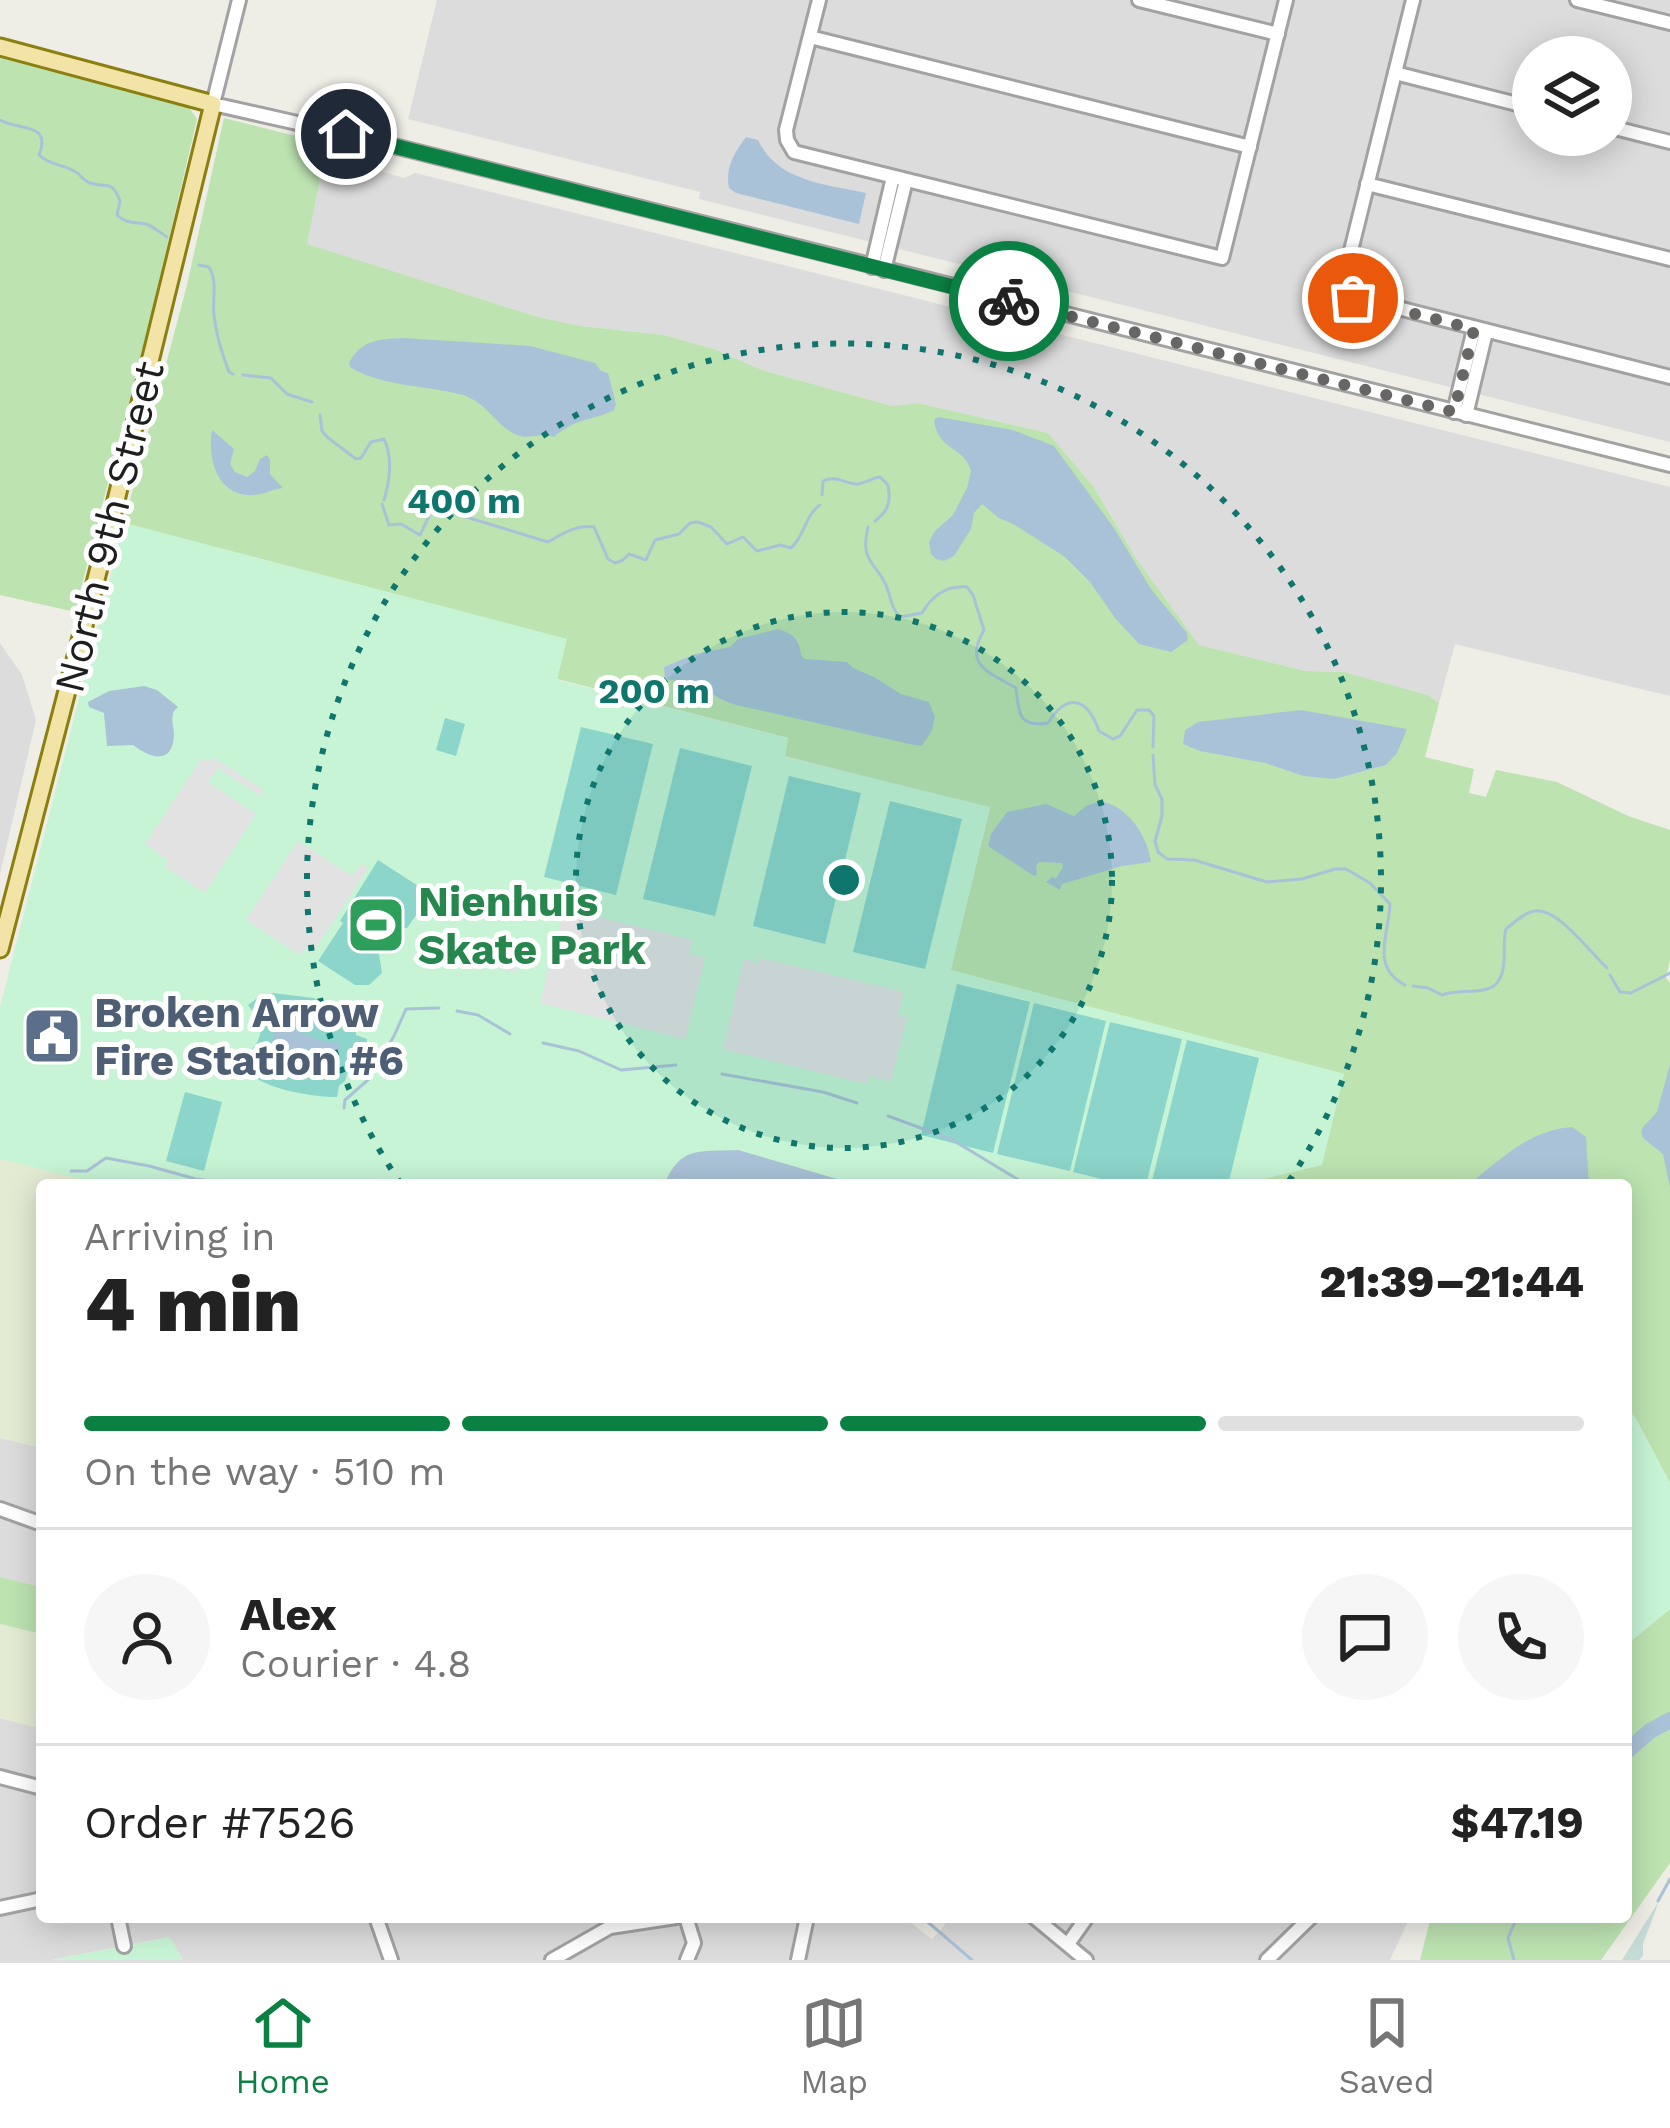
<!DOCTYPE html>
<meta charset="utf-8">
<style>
body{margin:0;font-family:"Work Sans",sans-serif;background:#f6f6f6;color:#222;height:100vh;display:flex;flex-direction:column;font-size:45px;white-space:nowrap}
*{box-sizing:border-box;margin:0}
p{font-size:39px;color:#767676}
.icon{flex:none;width:66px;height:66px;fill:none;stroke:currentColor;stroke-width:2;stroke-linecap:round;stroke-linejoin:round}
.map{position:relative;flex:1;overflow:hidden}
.drawer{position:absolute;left:36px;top:1179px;width:1596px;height:744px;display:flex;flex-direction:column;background:#fff;border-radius:12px;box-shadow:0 6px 30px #0003}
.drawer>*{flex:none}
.controls{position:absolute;left:1512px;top:36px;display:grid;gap:24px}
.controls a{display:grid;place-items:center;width:120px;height:120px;border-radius:50%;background:#fff;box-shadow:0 6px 30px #0003;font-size:60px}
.pin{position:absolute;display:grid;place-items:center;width:102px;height:102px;color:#fff;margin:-51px;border:6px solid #fff;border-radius:50%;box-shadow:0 3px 12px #0007}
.courier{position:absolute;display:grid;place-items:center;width:120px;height:120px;margin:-60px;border:9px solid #0b8043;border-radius:50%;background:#fff;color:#222;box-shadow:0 3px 15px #0007}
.overview em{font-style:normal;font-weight:800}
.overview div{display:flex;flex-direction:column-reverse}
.overview{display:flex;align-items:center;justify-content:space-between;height:204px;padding:0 48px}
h1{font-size:78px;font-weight:800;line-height:90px}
.bar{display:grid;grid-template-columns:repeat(4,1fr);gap:18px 12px;align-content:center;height:144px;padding:0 48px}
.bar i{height:15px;border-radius:9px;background:#e0e0e0}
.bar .selected{background:#0b8043}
.bar p{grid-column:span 4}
.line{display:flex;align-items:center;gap:30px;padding:0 48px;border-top:3px solid #e0e0e0}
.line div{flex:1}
.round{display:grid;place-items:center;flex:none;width:126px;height:126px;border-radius:63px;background:#f6f6f6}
.menu{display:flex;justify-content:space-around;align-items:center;height:168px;border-top:3px solid #e0e0e0;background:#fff;font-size:33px;color:#767676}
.menu a{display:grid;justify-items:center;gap:6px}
.menu .selected{color:#0b8043}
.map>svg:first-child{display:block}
</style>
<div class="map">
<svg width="1670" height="1960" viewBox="0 0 1670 1960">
<rect width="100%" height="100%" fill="#eeede6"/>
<g fill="#dcdcdc" fill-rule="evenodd">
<path d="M437,0H1670V442L699,199L700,192L408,119ZM1533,57H1611V135H1533Z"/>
<path d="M327,144L328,155L404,178L415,173L1670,487V696L1455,644L1439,703L1428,695L1344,672L1306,671L1199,645L1136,558L1093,486L1048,433L918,403L892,406L762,370L714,349L664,335L581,326L538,317L306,244Z"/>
<path d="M0,643L22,675L36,720L0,874Z"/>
<path d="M0,1438L42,1448V1587L0,1577Z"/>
<path d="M0,1718L42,1729V1917H903L932,1939L945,1925L942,1917H1410L1390,1960H183L169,1937L51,1960H0Z"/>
</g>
<g fill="#e3ebd3">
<path d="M0,1159L105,1185H42V1448L0,1438Z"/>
<path d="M0,1624L42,1634V1729L0,1718Z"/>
</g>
<g fill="#bde3b1">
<path d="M0,56L188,106L197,119L152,311L75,612L0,595Z"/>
<path d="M224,118L327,144L307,244L538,317L581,326L664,335L714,349L762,370L892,406L918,403L1048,433L1093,486L1136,558L1199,645L1306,671L1344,672L1428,695L1439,703L1425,757L1474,769L1469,793L1486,797L1496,770L1557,782L1628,816L1670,830V959L1666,978L1670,983V1483L1636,1419L1626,1407V1185H1249L1344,1074L950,970L990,808L784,756L788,738L557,679L566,639L124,523L187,285Z"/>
<path d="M0,1577L42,1587V1634L0,1624Z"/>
<path d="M1670,1609V1863L1601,1960H1420L1431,1917H1626V1645Z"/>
</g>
<path fill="#c4dbd6" d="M1659,1901L1643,1944V1956L1639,1960H1622Z"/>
<g fill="#c7f4d5">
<path d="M124,523L567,639L557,680L788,738L785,757L990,807L951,970L1344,1074L1322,1165L1251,1182L1249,1185H105L0,1159V1007Z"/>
<path d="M1626,1407L1636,1419L1670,1483V1609L1626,1645Z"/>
<path d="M170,1937L183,1960H51Z"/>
</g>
<g fill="#8cd5cb">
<path d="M445,718L465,724L456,756L436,750Z"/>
<path d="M581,727L653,744L616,895L544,877Z"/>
<path d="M680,748L752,766L715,916L643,899Z"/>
<path d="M789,776L861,793L825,944L753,926Z"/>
<path d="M890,801L962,819L925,969L853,952Z"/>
<path d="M378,860L429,893V897L407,928H388L375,947L379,954L382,973L369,985H355L318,961L343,923L340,921Z"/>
<path d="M957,984L1030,1002L993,1153L921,1135Z"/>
<path d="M272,993L314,998L317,1000L312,1010L355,1016L356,1035L367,1039L365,1051L367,1058L364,1062L350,1063L345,1081L339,1086L337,1097C322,1098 253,1089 248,1068C242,1042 278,1046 248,1005L263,994L271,995Z"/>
<path d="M1034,1003L1106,1021L1070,1171L997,1154Z"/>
<path d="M1110,1022L1182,1039L1146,1185H1126L1073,1172Z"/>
<path d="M1187,1040L1259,1058L1228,1185H1151Z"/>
<path d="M185,1092L222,1102L204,1171L166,1161Z"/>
</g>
<g fill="#e2e2e2">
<path d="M212,757L264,790L260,796L218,768L208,782L256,814L205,893L165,867L168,860L145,844L202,758L208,762Z"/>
<path d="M298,841L352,876L361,864L368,868L312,954L305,949L300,955L246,920Z"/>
<path d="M549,905L693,940L690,954L705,958L685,1039L540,1003L562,916L548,912Z"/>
<path d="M500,939L524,945L517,973L493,967Z"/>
<path d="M760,958L904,992L898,1015L907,1017L891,1081L870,1076L867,1084L723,1049L744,959L758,963Z"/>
</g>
<g fill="#aac2d7">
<path d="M746,137L758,140C778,182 825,184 866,193L859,224L736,193L729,188C725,168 734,153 746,137Z"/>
<path d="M403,338L530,346L595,363L601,371L608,373L616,405L614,410C590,422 579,416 554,437C541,432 529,440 517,435C496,426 486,402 463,395C426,385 385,387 351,368L349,363C361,340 379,339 403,338Z"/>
<path d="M938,417L1013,430L1054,446L1114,528L1151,589L1187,633L1188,640L1171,652L1139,644L1115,618L1090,582L1065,557L1015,525L999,518L982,504L974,513L971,529L954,556L944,561L936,559L931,554L929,542L935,531L953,515L967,488L971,471C963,444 939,453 934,420Z"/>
<path d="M212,430L234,449L230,464L235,472L247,477L255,471L260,459L267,455L270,460V474L283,488C272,489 266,494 254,495C218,498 207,460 212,430Z"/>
<path d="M778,629C793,633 800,640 801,655L805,659L847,662L853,668L874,677L901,694L929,702L935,717L932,730L922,746L914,745L736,705L720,699L699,684L665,679L664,667L695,654L730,647L738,639Z"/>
<path d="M144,686L157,690L178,707C176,709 173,711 173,714C171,721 174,728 174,734C173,766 150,758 133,745L107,746L104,713L89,707L88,702L109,691Z"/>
<path d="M1301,710L1407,729L1397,753L1386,765L1334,779L1304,776L1265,763L1200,751L1183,744L1185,730L1198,722Z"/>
<path d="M1100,801C1128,806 1147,835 1151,862L1122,866L1062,884L1060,890L1046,882L1052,877L1056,878L1063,867L1062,863L1039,862L1036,866L1037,875L1034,876L988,846L991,834L1007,812L1046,804L1074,816L1086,806Z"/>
<path d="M284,1026L325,1042L340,1043L337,1075L317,1072L314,1059L272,1053L274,1033Z"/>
<path d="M1670,1064V1188L1663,1154L1643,1138L1641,1132L1643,1127L1657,1112Z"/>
<path d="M1572,1127L1586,1137L1589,1185H1468C1500,1160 1529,1130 1572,1127Z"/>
<path d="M738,1150L858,1185H664C681,1145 699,1152 738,1150Z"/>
</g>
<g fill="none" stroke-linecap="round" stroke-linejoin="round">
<g stroke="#aac2d7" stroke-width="3">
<path d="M0,120C19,131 52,122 39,155C49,165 62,164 74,171C80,174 84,181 90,183C107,189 111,178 120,201L117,215C127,224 134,222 146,224C153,226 160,233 167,237"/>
<path d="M199,265L209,267C218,282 212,298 214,315C216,334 222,354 229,372L233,374"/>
<path d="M243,375L271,378L287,394L312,402"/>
<path d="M320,415L322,431L327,437L356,459L361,458L371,442L384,439C393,458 390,480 384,500"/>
<path d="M822,495L823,481C836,475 843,483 856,484C864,484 872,478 880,477L888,485C891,502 889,510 875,521"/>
<path d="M382,504L389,525L401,524L420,535L430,514L428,511L437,508L548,542C562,534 577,524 594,527L608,559L615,563L623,560L629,554L646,560L655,540L679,534L690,523L698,522L711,527L727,544L743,537L757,551L780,545L791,548C805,536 805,515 820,505"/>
<path d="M868,527C861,559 871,559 884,581C891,594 890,607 900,617L922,613C932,596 946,585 967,587L973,595L984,630C963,666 989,672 1016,688C1019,711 1017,728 1048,723C1068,691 1088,699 1099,731L1113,739L1120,736L1137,710H1149L1154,716L1153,747"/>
<path d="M1153,755L1155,785L1162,799V816L1155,841L1158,852L1167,859L1194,860L1267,882L1302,879L1335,869H1346L1370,883L1390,904C1389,934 1370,967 1405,985"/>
<path d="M1610,975L1620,992L1631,993L1670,973"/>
<path d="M1413,986L1428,988L1442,995C1469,985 1502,1004 1504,960C1505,949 1503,941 1506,929C1515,922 1528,909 1540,911C1561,913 1592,954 1607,968"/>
<path d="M457,1011L478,1015L510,1034"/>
<path d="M543,1043L579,1051L621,1070L676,1065"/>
<path d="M722,1074L823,1092L857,1103"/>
<path d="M344,1108L345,1100L369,1079L394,1036L406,1009L439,1008"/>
<path d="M888,1116L951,1139L1027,1185"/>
<path d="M71,1171H87L106,1158L149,1166L196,1179L242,1185"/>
<path d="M1658,1901L1670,1879"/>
<path d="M922,1917L972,1960"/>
<path d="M1514,1960L1508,1938L1517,1917"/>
</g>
<path stroke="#aac2d7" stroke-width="16" d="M1626,1752L1650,1731L1670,1720"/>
<defs>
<g id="minor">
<path d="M239,0L213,104L346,134L1670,465"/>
<path d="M819,0L786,130L787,140L794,152L1222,258L1286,0"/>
<path d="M1139,0L1278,34"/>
<path d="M1413,0L1343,283V294L1670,377"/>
<path d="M1577,0L1670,23"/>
<path d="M810,37L1250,147"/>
<path d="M1395,73L1533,108"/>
<path d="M1611,127L1670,142"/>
<path d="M1367,184L1670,259"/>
<path d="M872,267L893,177"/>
<path d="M884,270L906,180"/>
<path d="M1454,412L1474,329"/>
<path d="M1466,415L1486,332"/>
<path d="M0,1509L42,1524"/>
<path d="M0,1777L42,1788"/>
<path d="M0,1908L42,1899"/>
<path d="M118,1917L124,1946"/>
<path d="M376,1917L391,1960"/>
<path d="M686,1917L694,1943L687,1960"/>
<path d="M1034,1917L1086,1960"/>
<path d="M1068,1944L1087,1917"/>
<path d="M552,1960L610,1927L676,1917"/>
<path d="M798,1960L807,1917"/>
<path d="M1267,1960L1311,1917"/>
</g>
<path id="major" d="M0,47L213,104L108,533L0,949"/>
</defs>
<use href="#minor" stroke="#a2a2a2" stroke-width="18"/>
<use href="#major" stroke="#8a7f0f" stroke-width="21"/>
<use href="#minor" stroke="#fff" stroke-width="12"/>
<use href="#major" stroke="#f2e4a7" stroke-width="15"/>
</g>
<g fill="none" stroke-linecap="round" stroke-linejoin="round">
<path stroke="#676664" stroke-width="12" stroke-dasharray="0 21.6" d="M1009,301L1454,412L1474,329L1353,298"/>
<path stroke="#0b8043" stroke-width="15" d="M346,134L1009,301"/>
</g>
<circle cx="844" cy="880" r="268" fill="#0f766e" fill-opacity=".12"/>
<g fill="none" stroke="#0f766e" stroke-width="6" stroke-dasharray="6 12">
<circle cx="844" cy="880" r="268"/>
<path d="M401 1184A537 537 0 1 1 1287 1184"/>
</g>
<defs>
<symbol id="stadium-square" viewBox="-11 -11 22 22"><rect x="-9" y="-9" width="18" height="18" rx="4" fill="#2e9e5b" stroke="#fff"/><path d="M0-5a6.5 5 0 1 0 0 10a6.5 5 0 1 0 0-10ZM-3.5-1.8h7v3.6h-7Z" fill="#fff"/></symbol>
<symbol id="civic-square" viewBox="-11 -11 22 22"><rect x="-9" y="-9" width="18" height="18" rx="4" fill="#5c6f8a" stroke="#fff"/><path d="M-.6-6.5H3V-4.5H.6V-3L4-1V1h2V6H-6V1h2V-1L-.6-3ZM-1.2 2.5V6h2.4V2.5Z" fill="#fff"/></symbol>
</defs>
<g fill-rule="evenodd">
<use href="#stadium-square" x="343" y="892" width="66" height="66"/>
<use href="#civic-square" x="19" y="1003" width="66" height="66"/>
</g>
<g text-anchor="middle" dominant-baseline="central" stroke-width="10" stroke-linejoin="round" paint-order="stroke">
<g font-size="42" fill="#1e1e1e" stroke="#fff">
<text transform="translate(109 527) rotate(-76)">North 9th Street</text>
</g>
<g font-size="42" font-weight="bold" fill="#27864d" stroke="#fff" text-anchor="start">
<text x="418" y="901">Nienhuis<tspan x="418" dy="48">Skate Park</tspan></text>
</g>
<g font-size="42" font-weight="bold" fill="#4e5e75" stroke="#fff" text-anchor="start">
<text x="94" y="1012">Broken Arrow<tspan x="94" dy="48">Fire Station #6</tspan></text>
</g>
</g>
<circle cx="844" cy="880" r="18" fill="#0f766e" stroke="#fff" stroke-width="6"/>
<g font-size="36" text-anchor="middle" font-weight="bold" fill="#0f766e" stroke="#fff" stroke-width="10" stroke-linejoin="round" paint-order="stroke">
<text x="464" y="513">400 m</text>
<text x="654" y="703">200 m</text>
</g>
</svg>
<div class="controls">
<a><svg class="icon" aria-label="layers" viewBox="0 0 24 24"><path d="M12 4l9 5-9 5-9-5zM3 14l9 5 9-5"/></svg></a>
</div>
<div class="pin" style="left:1353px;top:298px;background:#ea580c"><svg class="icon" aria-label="bag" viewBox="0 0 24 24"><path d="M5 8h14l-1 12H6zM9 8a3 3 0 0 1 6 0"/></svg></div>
<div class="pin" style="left:346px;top:134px;background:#1f2937"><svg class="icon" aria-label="home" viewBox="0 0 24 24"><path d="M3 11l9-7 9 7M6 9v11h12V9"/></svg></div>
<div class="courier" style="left:1009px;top:301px"><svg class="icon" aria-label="bike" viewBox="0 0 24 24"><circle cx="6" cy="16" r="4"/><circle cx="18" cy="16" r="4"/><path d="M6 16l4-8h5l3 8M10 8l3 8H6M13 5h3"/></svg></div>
<section class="drawer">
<div class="overview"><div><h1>4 min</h1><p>Arriving in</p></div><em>21:39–21:44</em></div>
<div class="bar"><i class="selected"></i><i class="selected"></i><i class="selected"></i><i></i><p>On the way · 510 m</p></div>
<div class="line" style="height:216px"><a class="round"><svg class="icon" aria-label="person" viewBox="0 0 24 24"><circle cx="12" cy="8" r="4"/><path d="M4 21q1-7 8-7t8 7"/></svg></a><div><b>Alex</b><p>Courier · 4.8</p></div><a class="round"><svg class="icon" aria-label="chat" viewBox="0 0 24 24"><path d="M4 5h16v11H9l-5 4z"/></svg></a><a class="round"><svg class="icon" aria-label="phone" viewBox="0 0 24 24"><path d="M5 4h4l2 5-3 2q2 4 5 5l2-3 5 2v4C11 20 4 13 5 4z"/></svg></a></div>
<div class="line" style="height:156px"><div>Order #7526</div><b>$47.19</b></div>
</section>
</div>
<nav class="menu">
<a class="selected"><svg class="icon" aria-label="home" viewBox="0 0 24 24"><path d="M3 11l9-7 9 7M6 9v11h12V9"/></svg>Home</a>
<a><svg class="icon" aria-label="map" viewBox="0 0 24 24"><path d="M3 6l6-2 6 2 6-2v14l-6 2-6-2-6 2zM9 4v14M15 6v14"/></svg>Map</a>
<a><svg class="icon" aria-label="saved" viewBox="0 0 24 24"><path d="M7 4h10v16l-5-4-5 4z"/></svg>Saved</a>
</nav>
